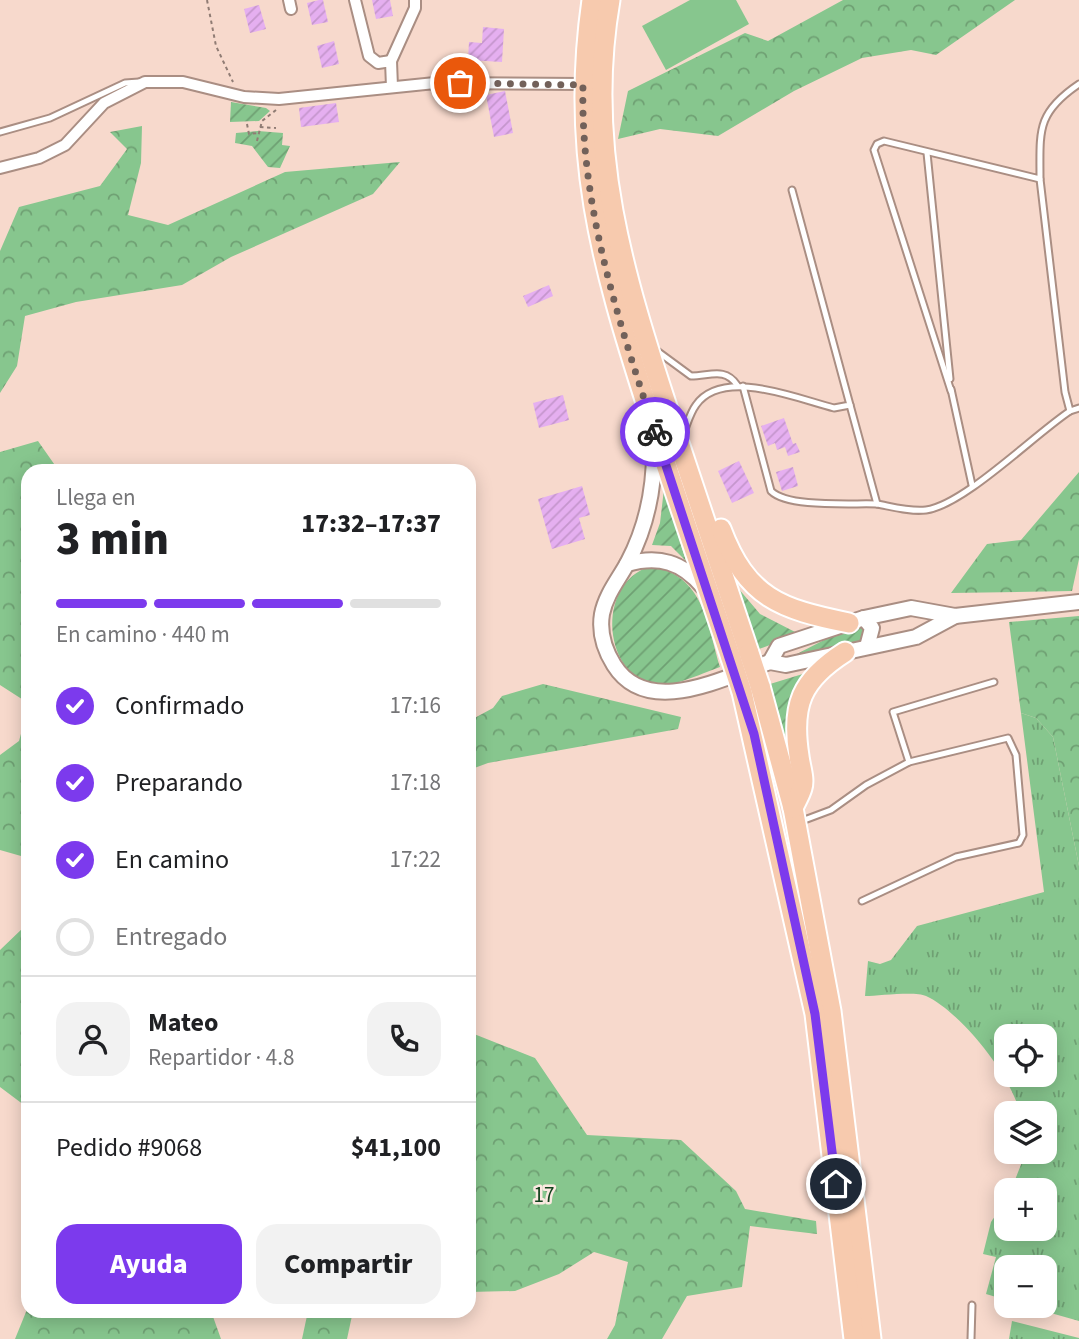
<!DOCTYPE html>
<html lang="es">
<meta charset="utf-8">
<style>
body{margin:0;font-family:"Source Sans 3",sans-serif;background:#f2f2f2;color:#202124;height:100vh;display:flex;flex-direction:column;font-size:26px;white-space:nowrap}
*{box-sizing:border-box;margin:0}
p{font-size:23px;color:#757577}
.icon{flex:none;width:38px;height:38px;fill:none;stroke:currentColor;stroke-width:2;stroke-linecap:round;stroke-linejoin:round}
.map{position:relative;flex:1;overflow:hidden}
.drawer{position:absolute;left:21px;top:464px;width:455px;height:854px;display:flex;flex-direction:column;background:#fff;border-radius:21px;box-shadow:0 4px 18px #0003}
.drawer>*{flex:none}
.fabs{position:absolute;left:994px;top:1024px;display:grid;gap:14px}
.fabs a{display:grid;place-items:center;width:63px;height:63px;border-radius:14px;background:#fff;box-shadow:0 4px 18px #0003;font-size:35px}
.pin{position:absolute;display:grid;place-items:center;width:60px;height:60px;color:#fff;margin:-30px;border:4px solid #fff;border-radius:50%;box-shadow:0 2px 7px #0007}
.courier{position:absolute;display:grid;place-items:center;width:70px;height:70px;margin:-35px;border:5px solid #7c3aed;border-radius:50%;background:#fff;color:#222;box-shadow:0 2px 9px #0007}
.headline em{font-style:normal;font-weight:800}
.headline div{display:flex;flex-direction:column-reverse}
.headline{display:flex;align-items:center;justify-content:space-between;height:119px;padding:0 35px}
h1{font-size:46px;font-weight:800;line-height:52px}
.bar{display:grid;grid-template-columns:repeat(4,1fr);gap:10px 7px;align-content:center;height:84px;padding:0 35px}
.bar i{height:9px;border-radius:5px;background:#e0e0e0}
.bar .selected{background:#7c3aed}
.bar p{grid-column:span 4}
.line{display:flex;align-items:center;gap:18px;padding:0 35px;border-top:2px solid #e0e0e0}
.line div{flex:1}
.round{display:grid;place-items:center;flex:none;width:74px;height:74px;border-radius:21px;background:#f2f2f2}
ol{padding:0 35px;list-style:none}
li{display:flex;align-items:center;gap:21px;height:77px}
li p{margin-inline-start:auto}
li .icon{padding:7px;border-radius:50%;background:#7c3aed;color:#fff;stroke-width:4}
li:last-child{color:#757577}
li i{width:38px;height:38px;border:4px solid #e0e0e0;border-radius:50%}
.cta{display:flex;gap:14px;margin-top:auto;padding:14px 35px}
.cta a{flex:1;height:80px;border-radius:21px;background:#7c3aed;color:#fff;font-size:28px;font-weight:800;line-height:80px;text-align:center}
.cta a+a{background:#f2f2f2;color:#202124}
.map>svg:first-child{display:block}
</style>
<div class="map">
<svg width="1079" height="1339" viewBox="0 0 1079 1339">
<defs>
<pattern id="grass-tufts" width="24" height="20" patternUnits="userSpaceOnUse" patternTransform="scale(1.75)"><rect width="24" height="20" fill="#87c68e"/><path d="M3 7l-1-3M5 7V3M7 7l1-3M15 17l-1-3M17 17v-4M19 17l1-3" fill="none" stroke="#6fa073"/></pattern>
<pattern id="forest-crowns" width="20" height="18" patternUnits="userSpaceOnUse" patternTransform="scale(1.75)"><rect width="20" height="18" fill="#87c68e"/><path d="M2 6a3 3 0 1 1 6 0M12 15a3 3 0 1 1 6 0" fill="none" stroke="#6fa073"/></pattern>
<pattern id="garden-furrows" width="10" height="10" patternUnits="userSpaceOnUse" patternTransform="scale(1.75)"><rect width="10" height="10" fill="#87c68e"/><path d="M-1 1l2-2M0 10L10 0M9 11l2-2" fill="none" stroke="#6fa073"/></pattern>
<pattern id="building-hatch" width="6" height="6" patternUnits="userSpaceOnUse" patternTransform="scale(1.75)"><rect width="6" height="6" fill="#e5aff0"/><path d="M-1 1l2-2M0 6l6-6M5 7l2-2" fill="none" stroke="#c596cd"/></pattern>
</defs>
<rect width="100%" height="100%" fill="#f7d9cc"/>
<g fill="url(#grass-tufts)" fill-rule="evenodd">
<path d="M1021,713L1036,718L1053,737L1079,866V1321L1026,1306H1045V1267H1006V1300L986,1294L996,1257L983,1254L991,1222L1006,1200V1228H1045V1190H1011L1026,1152H1045V1113H1020C1012,1077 961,1012 926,996C915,991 879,996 865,996L868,961L880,964L891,960L917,926L1044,892ZM1006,1036H1045V1074H1006Z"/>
<path d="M1012,1321L1079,1338V1339H1009Z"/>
</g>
<g fill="url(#forest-crowns)">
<path d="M843,0H1015L936,55L911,50L862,58L794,91L718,136L660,129L618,139L628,91L745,33L768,41Z"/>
<path d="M142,126L141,163L128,215L168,225L285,172L400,162L373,194L231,257L182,285L76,302L25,316L17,366L0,393V251L19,207L100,186L127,149L110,132Z"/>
<path d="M38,441L59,471H28V703L0,685V452Z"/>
<path d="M1079,472V559L1072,591L951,593L987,544L1021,540Z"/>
<path d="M1079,616V866L1053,737L1036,718L1021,713L1009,622Z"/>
<path d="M543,684L681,717L678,729L488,763L469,770V721L493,708L502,696Z"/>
<path d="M28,708V858L0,850V755L19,741Z"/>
<path d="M28,912V1108L0,1087V950L24,927Z"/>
<path d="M469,1032L535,1058L587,1135L681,1140L736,1191L745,1209L816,1221L817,1234L750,1226L742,1287L687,1296L662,1339H607L615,1325L628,1262L594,1252L559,1274L515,1291L469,1292Z"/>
<path d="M28,1307V1311H211L221,1339H15Z"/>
<path d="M308,1311H353L347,1339H302Z"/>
</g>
<g fill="url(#garden-furrows)">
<path d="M231,102L266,108L270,111L259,121L230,122Z"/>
<path d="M258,131L283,133L282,145L290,146L280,168L268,167L252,146L235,143L236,133Z"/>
<path d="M664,489L686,561L671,546L652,545L660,523Z"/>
<path d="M651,566C704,576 707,623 720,667C706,672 672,687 659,686C604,680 593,584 651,566Z"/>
<path d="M738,588L760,614L799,634L759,649Z"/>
<path d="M857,623L867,632L866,640L856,647L793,656Z"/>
<path d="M806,673L793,693L785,737L770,684Z"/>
</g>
<path fill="#87c68e" d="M690,0H736L749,24L666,70L642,26Z"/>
<g fill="url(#building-hatch)">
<path d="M319,0H323L328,22L312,25L307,3Z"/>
<path d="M372,0H390L393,16L376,19Z"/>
<path d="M259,5L266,29L250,33L244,9Z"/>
<path d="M483,27L504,29L502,62L468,60L469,42L482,43Z"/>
<path d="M334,41L339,64L322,68L317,46Z"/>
<path d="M505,91L513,133L494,137L486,95Z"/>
<path d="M336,103L339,122L301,127L299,108Z"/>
<path d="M549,285L553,296L528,307L523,296Z"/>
<path d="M563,395L569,420L539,428L533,403Z"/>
<path d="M784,418L793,444L796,443L800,452L788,456L785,447L777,450L775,443L768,446L761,426Z"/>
<path d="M739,461L754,493L732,503L718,471Z"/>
<path d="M793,467L798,486L782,491L776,472Z"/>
<path d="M582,486L590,515L579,518L585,539L552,549L538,499Z"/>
</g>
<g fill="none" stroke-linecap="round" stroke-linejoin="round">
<defs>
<g id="service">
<path d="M0,132L50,118L125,83L139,82"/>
<path d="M927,153L950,379"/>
<path d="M1040,179L1065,392L1070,411L1079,408"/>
<path d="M657,351L691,376C710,376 725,367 737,385"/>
<path d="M743,386L771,491C788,508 852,503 877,504"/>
<path d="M951,389L972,485"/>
<path d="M951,391L874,150L877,144L884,141L1040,179C1040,131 1036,113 1079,84"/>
<path d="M850,405L877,504C893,507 911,512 926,510C964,505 1035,434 1070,411"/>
<path d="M683,434C687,425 690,413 696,405C723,367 798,399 834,408L850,405L792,190"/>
<path d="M909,762L893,712L994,682"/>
<path d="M799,822L831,810L866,785L909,762L1008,738L1016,755L1023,835L1019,843L956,857L862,901"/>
<path d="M971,1339L972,1305"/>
</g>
<g id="minor">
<path d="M289,0L291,9"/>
<path d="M355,0L369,56L378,63L391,61L392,87"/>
<path d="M391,61L415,8V0"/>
<path d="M0,168L39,158L65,145L104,103L145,82H183L244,97L279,99L435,83L583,84"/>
</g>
<g id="tertiary">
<path d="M654,444C655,486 648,524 628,562C619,579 606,594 602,614C599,632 604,649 614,665C648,719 724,677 770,662L786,665L916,637L955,616"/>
<path d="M627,564C659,555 682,562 703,587"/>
<path d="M864,618L872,628L867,647"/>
<path d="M770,662L779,646L864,618L911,608L955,616L1079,602"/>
</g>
<g id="trunk">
<path d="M592,0C570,152 601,263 647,406C674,491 703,574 731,658"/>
<path d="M610,0C584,148 624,276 670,416C696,495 722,574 749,653"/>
<path d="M721,529C747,598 780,609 849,623"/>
<path d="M760,686L793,808L831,1011L871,1339"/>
<path d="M742,692L815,1014L854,1339"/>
<path d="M793,808C796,801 800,795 802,788C805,779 800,766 799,756C791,705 801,680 845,652"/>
</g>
</defs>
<use href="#service" stroke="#aa8e83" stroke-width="9"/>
<use href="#minor" stroke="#aa8e83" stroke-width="14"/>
<use href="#tertiary" stroke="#aa8e83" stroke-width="18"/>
<use href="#trunk" stroke="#fff" stroke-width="23"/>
<g stroke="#907c74" stroke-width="2" stroke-dasharray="3.5 3.5" stroke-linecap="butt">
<path d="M207,0L216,46L233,82"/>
<path d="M247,124L249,134L258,133"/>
<path d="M260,127L276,128"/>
<path d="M257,141L262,121L276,110"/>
</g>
<use href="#service" stroke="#fff" stroke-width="5"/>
<use href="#minor" stroke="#fff" stroke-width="10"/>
<use href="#tertiary" stroke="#fff" stroke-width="14"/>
<use href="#trunk" stroke="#f7caae" stroke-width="19"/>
<defs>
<g id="trunk-bridge">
<path d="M749,653L760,686"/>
<path d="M731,658L742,692"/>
</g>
</defs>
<use href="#trunk-bridge" stroke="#fff" stroke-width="23" stroke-linecap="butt"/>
<use href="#trunk-bridge" stroke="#f7caae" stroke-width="19"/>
</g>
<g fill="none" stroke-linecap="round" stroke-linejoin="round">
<path stroke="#72615a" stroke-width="7" stroke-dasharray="0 12.6" d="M460,83L583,85C580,205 618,319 655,432"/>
<path stroke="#7c3aed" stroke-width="9" d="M655,432L754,734L815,1014L836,1184"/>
</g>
<g text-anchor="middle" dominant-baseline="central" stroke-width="5" stroke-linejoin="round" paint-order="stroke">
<g font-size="21" fill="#11411c" stroke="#fbe9e1">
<text x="544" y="1195">17</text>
</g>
</g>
</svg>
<div class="fabs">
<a><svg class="icon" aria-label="locate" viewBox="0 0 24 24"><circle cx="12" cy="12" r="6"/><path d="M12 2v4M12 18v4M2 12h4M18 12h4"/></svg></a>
<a><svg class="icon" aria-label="layers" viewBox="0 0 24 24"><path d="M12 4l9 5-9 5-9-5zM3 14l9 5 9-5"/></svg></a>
<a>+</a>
<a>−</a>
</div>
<div class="pin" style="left:460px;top:83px;background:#ea580c"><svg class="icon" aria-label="bag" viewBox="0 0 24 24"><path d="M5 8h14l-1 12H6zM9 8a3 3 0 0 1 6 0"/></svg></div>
<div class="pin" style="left:836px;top:1184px;background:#1f2937"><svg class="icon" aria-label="home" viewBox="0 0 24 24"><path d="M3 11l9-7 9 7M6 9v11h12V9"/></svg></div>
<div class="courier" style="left:655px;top:432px"><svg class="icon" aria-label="bike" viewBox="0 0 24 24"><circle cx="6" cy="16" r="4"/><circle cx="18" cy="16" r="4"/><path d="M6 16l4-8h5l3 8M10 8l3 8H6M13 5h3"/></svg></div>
<section class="drawer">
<div class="headline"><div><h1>3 min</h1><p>Llega en</p></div><em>17:32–17:37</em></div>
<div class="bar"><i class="selected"></i><i class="selected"></i><i class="selected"></i><i></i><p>En camino · 440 m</p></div>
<ol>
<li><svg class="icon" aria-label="check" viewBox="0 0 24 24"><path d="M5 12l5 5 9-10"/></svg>Confirmado<p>17:16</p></li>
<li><svg class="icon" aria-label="check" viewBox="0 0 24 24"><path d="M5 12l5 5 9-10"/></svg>Preparando<p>17:18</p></li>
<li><svg class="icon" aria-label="check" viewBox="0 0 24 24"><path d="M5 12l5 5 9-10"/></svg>En camino<p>17:22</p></li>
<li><i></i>Entregado</li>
</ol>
<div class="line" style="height:126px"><a class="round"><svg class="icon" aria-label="person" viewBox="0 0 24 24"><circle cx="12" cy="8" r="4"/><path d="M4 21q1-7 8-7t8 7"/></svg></a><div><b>Mateo</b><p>Repartidor · 4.8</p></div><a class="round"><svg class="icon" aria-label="phone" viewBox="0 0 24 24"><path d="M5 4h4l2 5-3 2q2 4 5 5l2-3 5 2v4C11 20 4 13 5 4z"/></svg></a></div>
<div class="line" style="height:91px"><div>Pedido #9068</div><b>$41,100</b></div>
<div class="cta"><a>Ayuda</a><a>Compartir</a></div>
</section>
</div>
